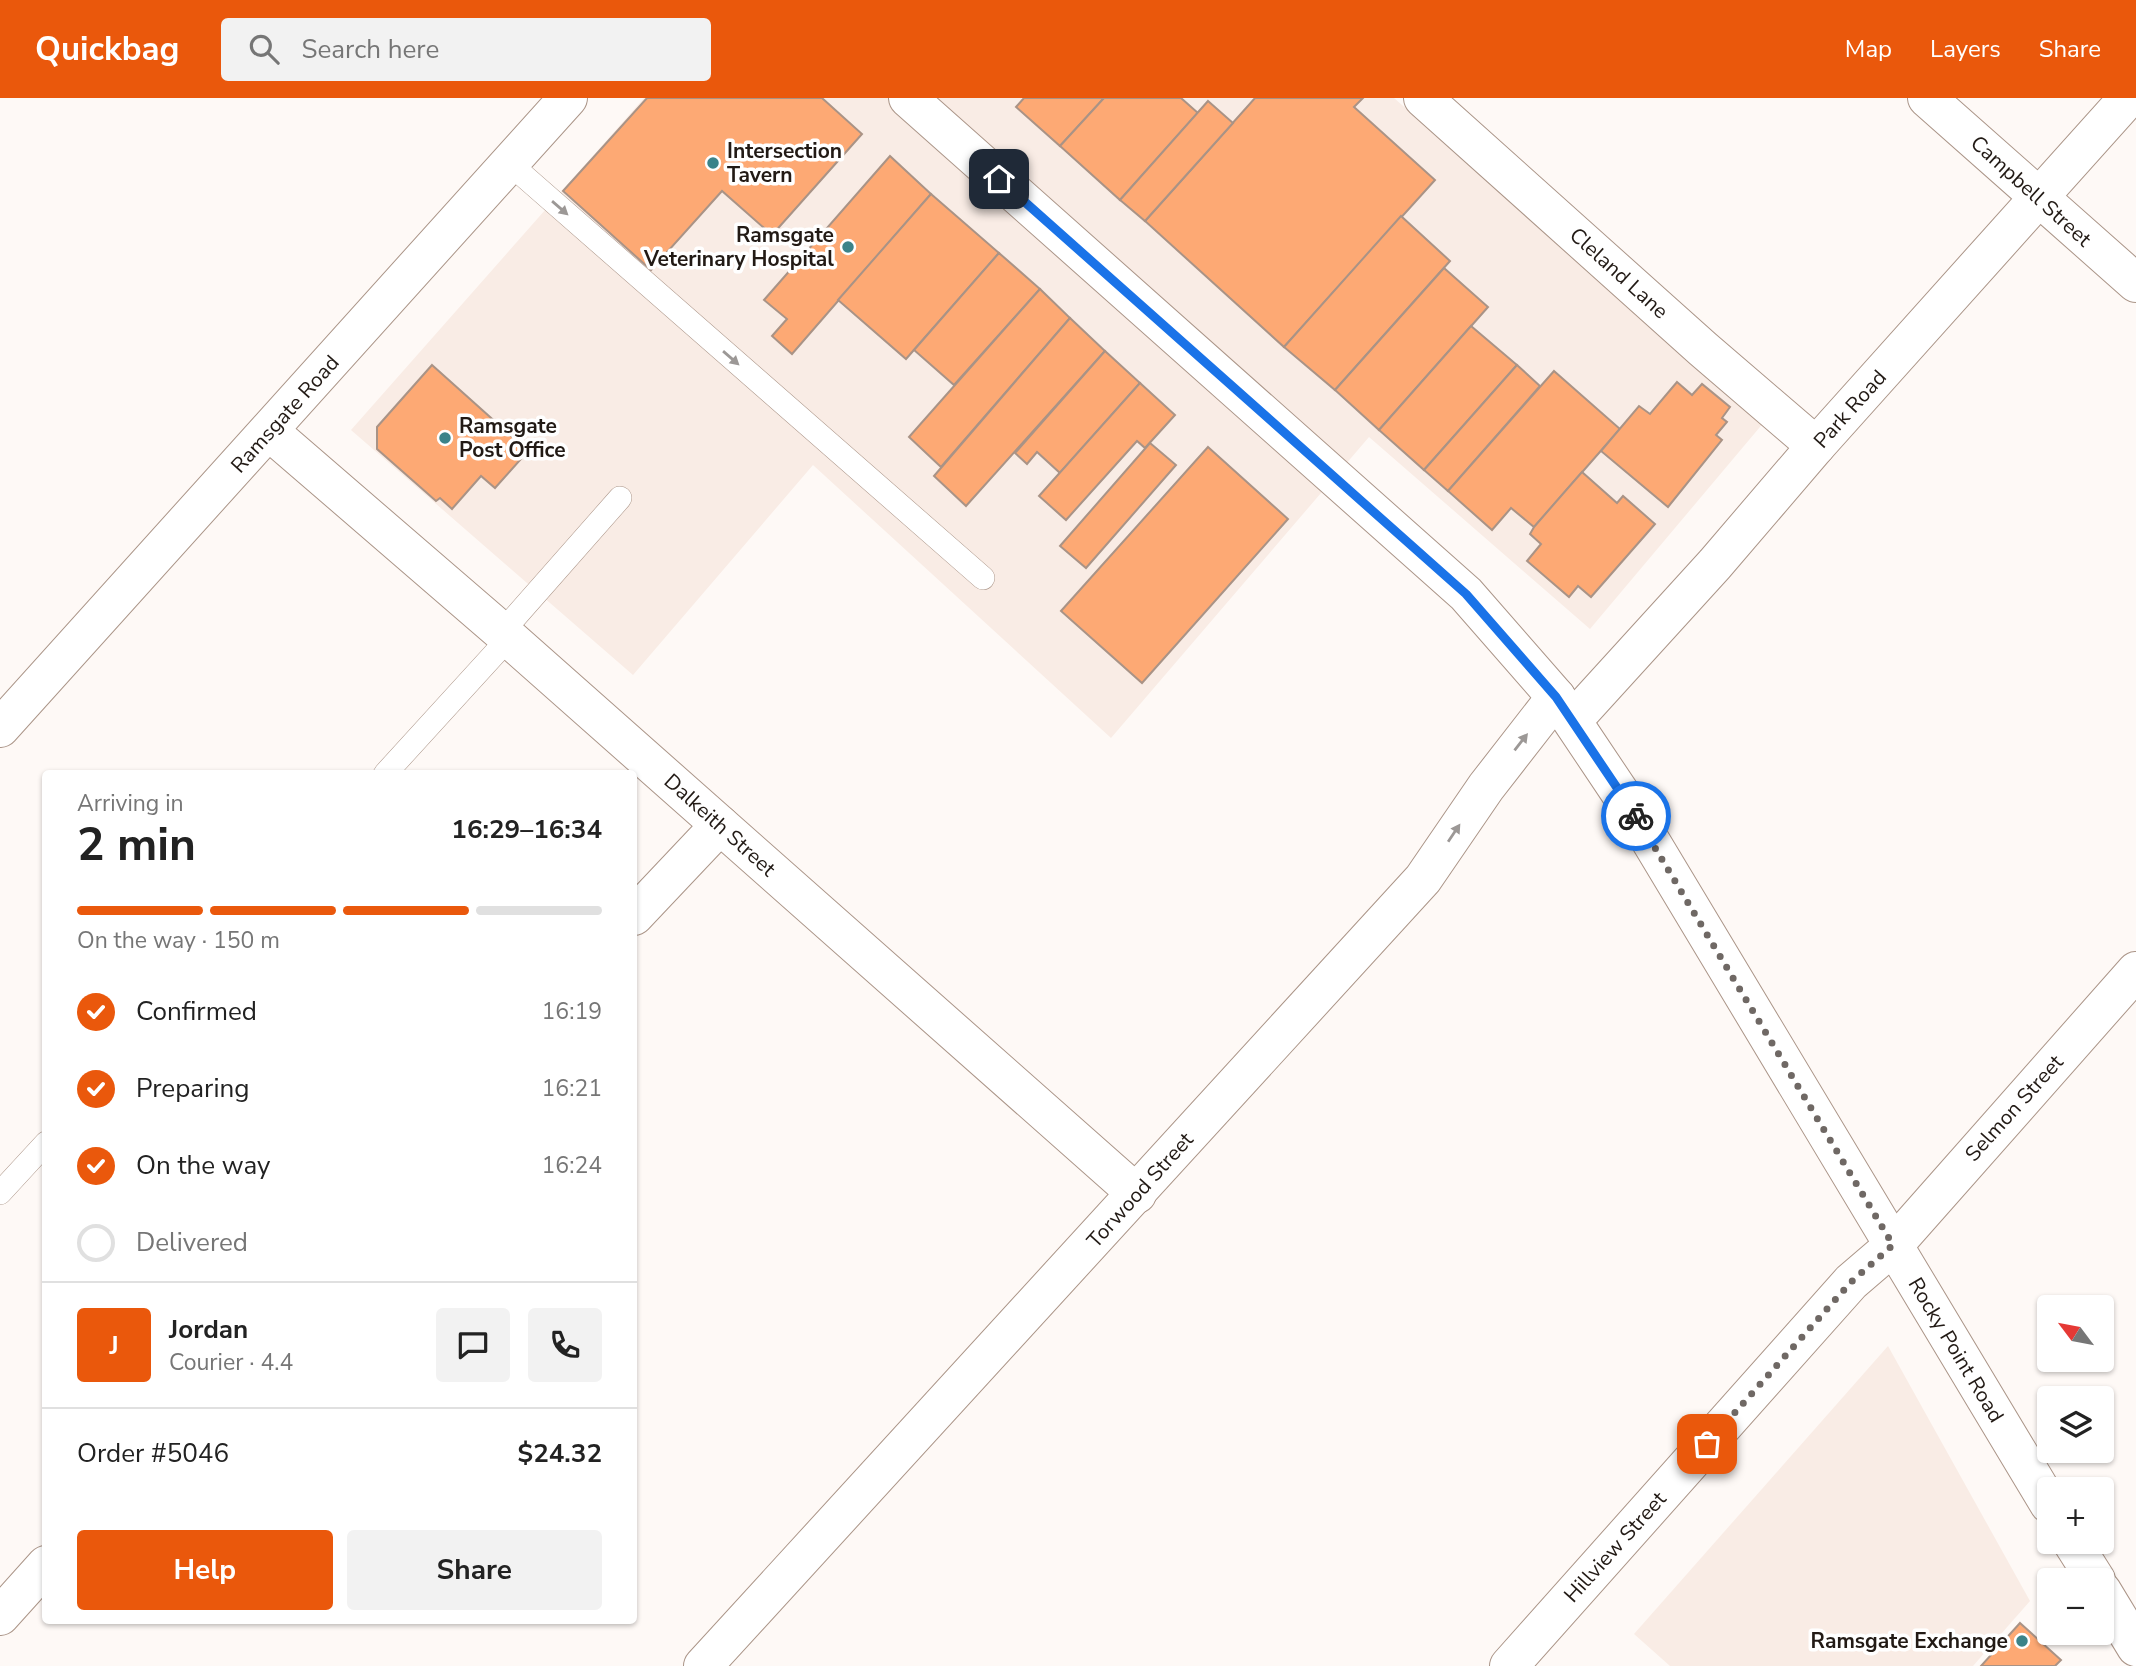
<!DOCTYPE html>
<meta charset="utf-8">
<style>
body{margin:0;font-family:"Nunito Sans",sans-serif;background:#f2f2f2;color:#222;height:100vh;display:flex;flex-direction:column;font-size:26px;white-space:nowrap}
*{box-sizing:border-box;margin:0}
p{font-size:23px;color:#767676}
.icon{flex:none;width:38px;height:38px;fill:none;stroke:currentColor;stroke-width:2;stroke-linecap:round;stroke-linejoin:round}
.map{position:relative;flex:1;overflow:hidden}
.drawer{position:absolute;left:42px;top:672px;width:595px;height:854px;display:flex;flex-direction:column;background:#fff;border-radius:7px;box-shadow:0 2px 5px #0004}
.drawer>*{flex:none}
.needle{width:46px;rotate:302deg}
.fabs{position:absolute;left:2037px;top:1197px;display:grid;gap:14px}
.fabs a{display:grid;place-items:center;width:77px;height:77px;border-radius:7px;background:#fff;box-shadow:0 2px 5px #0004;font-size:35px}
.pin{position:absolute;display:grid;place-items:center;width:60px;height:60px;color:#fff;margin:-30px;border-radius:14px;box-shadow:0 4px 10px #0006}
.courier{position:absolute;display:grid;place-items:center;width:70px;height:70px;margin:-35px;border:5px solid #1a73e8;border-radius:50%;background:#fff;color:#222;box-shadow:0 2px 9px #0007}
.summary em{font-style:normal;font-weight:700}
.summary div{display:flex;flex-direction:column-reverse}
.summary{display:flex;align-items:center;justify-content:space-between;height:119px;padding:0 35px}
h1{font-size:46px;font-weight:700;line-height:52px}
.bar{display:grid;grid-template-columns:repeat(4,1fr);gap:10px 7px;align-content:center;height:84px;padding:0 35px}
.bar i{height:9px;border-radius:5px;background:#e0e0e0}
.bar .on{background:#ea580c}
.bar p{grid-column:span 4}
.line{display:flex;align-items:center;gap:18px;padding:0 35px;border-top:2px solid #e0e0e0}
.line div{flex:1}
.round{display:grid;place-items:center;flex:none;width:74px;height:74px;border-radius:7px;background:#f2f2f2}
ol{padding:0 35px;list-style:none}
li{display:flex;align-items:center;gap:21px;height:77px}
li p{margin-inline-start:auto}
li .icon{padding:7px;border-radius:50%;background:#ea580c;color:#fff;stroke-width:4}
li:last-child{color:#767676}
li i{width:38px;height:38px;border:4px solid #e0e0e0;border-radius:50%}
.button{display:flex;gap:14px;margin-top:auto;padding:14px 35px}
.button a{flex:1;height:80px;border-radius:7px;background:#ea580c;color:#fff;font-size:28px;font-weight:700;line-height:80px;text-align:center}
.button a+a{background:#f2f2f2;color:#222}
header{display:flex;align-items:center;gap:42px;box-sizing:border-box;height:98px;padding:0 35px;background:#ea580c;color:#fff}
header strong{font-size:33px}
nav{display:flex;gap:38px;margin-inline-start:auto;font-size:24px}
.search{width:490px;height:63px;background:#f2f2f2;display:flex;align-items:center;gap:18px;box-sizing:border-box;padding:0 24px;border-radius:7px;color:#767676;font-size:26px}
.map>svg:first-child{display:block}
</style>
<header>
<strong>Quickbag</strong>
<div class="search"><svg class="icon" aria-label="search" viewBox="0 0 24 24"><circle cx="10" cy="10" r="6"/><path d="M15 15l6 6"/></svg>Search here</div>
<nav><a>Map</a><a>Layers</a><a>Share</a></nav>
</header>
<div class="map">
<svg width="2136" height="1568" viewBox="0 0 2136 1568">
<rect width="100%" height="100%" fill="#fef9f6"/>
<g fill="#f9ece5">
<path d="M644,0H1394L1765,323L1590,531L1369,339L1111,640L813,367L633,577L351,332Z"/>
<path d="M1888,1248L2030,1503L1973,1568H1670L1634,1536Z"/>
</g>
<g fill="#fda974" stroke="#a99386" stroke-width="2">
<path d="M647,0H822L862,36L772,137L722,93L651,172L563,93Z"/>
<path d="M1024,0H1104L1060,48L1016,9Z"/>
<path d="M1104,0H1181L1198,15L1120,102L1060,48Z"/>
<path d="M1255,0H1363L1354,9L1435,82L1284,249L1145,123Z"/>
<path d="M1208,3L1233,25L1145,123L1120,102Z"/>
<path d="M890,58L931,96L792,256L772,238L787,221L764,202Z"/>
<path d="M931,96L999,155L906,261L838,202Z"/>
<path d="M1401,118L1450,163L1335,292L1284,249Z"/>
<path d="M999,155L1040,191L954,287L914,252Z"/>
<path d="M1444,170L1488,209L1379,332L1335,292Z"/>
<path d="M1040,191L1070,220L941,369L909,339Z"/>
<path d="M1070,220L1105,253L966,408L934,378Z"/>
<path d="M1471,228L1517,267L1424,372L1379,332Z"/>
<path d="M1105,253L1140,285L1060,375L1037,354L1027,366L1015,355Z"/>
<path d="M432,267L528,353L495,390L481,378L452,411L440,400L436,403L377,351V329Z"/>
<path d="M1517,267L1540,288L1448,393L1424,372Z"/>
<path d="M1554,273L1620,331L1534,429L1511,410L1492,432L1448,393Z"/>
<path d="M1677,284L1692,297L1702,286L1730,309L1722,320L1727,324L1716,337L1722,342L1668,409L1601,353L1639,308L1650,316Z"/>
<path d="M1140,285L1175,317L1145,350L1137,343L1066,422L1039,398Z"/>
<path d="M1150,345L1176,367L1086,470L1060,448Z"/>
<path d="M1208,349L1288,421L1142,585L1061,513Z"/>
<path d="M1582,374L1617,405L1623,398L1655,426L1591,499L1578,488L1569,499L1527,463L1541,446L1530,436L1534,429Z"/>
<path d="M2020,1525L2061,1562L2055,1568H1981Z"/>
</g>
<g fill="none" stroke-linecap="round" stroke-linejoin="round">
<defs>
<g id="lane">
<path d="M509,65L983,480"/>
<path d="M502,534L620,400"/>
<path d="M385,676L509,540"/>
<path d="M0,1095L46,1045"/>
</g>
<g id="street">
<path d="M1423,0L1703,251L1816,348"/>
<path d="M1927,0L2136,185"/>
<path d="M269,333L502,534L1137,1096"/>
<path d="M1573,622L1715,466L1816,348L2128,0"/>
<path d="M634,818L720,727"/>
<path d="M0,1518L46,1467"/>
<path d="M703,1568L1423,781L1486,689L1556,599"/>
<path d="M1509,1568L1851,1184L1893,1148L2136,873"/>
</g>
<path id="secondary" d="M0,630L568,0"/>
<g id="primary">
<path d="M908,0L1466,496L1556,599L1635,717L2049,1406"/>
<path d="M2072,1444L2096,1482"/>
<path d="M2102,1493L2136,1549"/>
</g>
</defs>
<use href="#lane" stroke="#ab9588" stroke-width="24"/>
<use href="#street" stroke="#ab9588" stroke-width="40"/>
<use href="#secondary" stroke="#ab9588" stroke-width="40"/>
<use href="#primary" stroke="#ab9588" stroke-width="40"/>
<use href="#lane" stroke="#fff" stroke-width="23"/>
<use href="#street" stroke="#fff" stroke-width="38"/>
<use href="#secondary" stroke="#fff" stroke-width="38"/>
<use href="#primary" stroke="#fff" stroke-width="38"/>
</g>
<defs><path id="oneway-solid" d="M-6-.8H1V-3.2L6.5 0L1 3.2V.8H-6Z" transform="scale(1.75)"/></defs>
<g fill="#9c9896">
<use href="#oneway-solid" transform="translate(560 110) rotate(41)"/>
<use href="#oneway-solid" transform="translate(731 260) rotate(41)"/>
<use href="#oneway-solid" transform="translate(1521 644) rotate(-52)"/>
<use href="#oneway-solid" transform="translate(1454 735) rotate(-56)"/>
</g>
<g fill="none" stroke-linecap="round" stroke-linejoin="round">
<path stroke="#6f6864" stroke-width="7" stroke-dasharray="0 12.6" d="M1636,718L1893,1147L1851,1184L1707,1346"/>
<path stroke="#1a73e8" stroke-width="9" d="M999,81L1466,496L1556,599L1636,718"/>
</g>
<g fill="#3b8389" stroke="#fff" stroke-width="2.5">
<circle cx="713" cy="65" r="7"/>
<circle cx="848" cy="149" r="7"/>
<circle cx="445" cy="340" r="7"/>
<circle cx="2022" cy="1543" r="7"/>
</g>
<g text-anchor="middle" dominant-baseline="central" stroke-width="7" stroke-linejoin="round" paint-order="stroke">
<g font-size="21" font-weight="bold" fill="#221a15" stroke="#fff" text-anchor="start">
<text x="727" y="53">Intersection<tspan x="727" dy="24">Tavern</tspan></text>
<text x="834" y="137" text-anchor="end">Ramsgate<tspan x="834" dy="24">Veterinary Hospital</tspan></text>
<text x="459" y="328">Ramsgate<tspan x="459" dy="24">Post Office</tspan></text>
<text x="2008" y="1543" text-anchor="end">Ramsgate Exchange</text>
</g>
<g font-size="21" fill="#221a15" stroke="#fff">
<text transform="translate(2031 93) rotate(42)">Campbell Street</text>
<text transform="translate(1619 175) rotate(42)">Cleland Lane</text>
<text transform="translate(1850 311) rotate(-48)">Park Road</text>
<text transform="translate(285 316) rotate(-48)">Ramsgate Road</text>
<text transform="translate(720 727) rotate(42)">Dalkeith Street</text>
<text transform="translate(2014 1010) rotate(-48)">Selmon Street</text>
<text transform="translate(1140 1092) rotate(-48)">Torwood Street</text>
<text transform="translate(1956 1252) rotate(59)">Rocky Point Road</text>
<text transform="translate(1615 1449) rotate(-48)">Hillview Street</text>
</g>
</g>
</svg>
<div class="fabs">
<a><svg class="needle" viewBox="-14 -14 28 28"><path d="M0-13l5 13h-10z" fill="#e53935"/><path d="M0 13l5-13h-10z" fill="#767676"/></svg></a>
<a><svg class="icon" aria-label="layers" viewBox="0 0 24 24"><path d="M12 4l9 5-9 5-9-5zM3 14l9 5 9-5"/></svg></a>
<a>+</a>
<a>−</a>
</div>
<div class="pin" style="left:1707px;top:1346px;background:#ea580c"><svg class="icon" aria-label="bag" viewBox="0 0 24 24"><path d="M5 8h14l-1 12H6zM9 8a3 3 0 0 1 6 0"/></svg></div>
<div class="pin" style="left:999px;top:81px;background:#1f2937"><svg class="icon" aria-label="home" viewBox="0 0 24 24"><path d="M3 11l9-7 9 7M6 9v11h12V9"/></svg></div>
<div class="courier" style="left:1636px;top:718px"><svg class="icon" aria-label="bike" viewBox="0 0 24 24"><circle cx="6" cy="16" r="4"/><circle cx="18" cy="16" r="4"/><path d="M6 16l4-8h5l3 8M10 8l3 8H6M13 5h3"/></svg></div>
<section class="drawer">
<div class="summary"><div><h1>2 min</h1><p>Arriving in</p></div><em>16:29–16:34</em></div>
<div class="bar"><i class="on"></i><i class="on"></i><i class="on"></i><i></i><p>On the way · 150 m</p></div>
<ol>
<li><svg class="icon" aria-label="check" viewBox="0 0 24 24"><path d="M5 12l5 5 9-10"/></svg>Confirmed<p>16:19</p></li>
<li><svg class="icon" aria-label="check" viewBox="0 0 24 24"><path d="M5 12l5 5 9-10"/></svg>Preparing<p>16:21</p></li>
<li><svg class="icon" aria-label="check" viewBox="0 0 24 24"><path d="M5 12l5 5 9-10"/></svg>On the way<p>16:24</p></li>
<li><i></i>Delivered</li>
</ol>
<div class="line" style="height:126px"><b class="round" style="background:#ea580c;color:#fff">J</b><div><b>Jordan</b><p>Courier · 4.4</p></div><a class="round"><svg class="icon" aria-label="chat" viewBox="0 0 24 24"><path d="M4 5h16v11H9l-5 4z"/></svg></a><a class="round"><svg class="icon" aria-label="phone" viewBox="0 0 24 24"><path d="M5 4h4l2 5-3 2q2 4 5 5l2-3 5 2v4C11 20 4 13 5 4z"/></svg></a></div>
<div class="line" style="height:91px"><div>Order #5046</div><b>$24.32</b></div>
<div class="button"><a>Help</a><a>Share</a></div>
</section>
</div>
